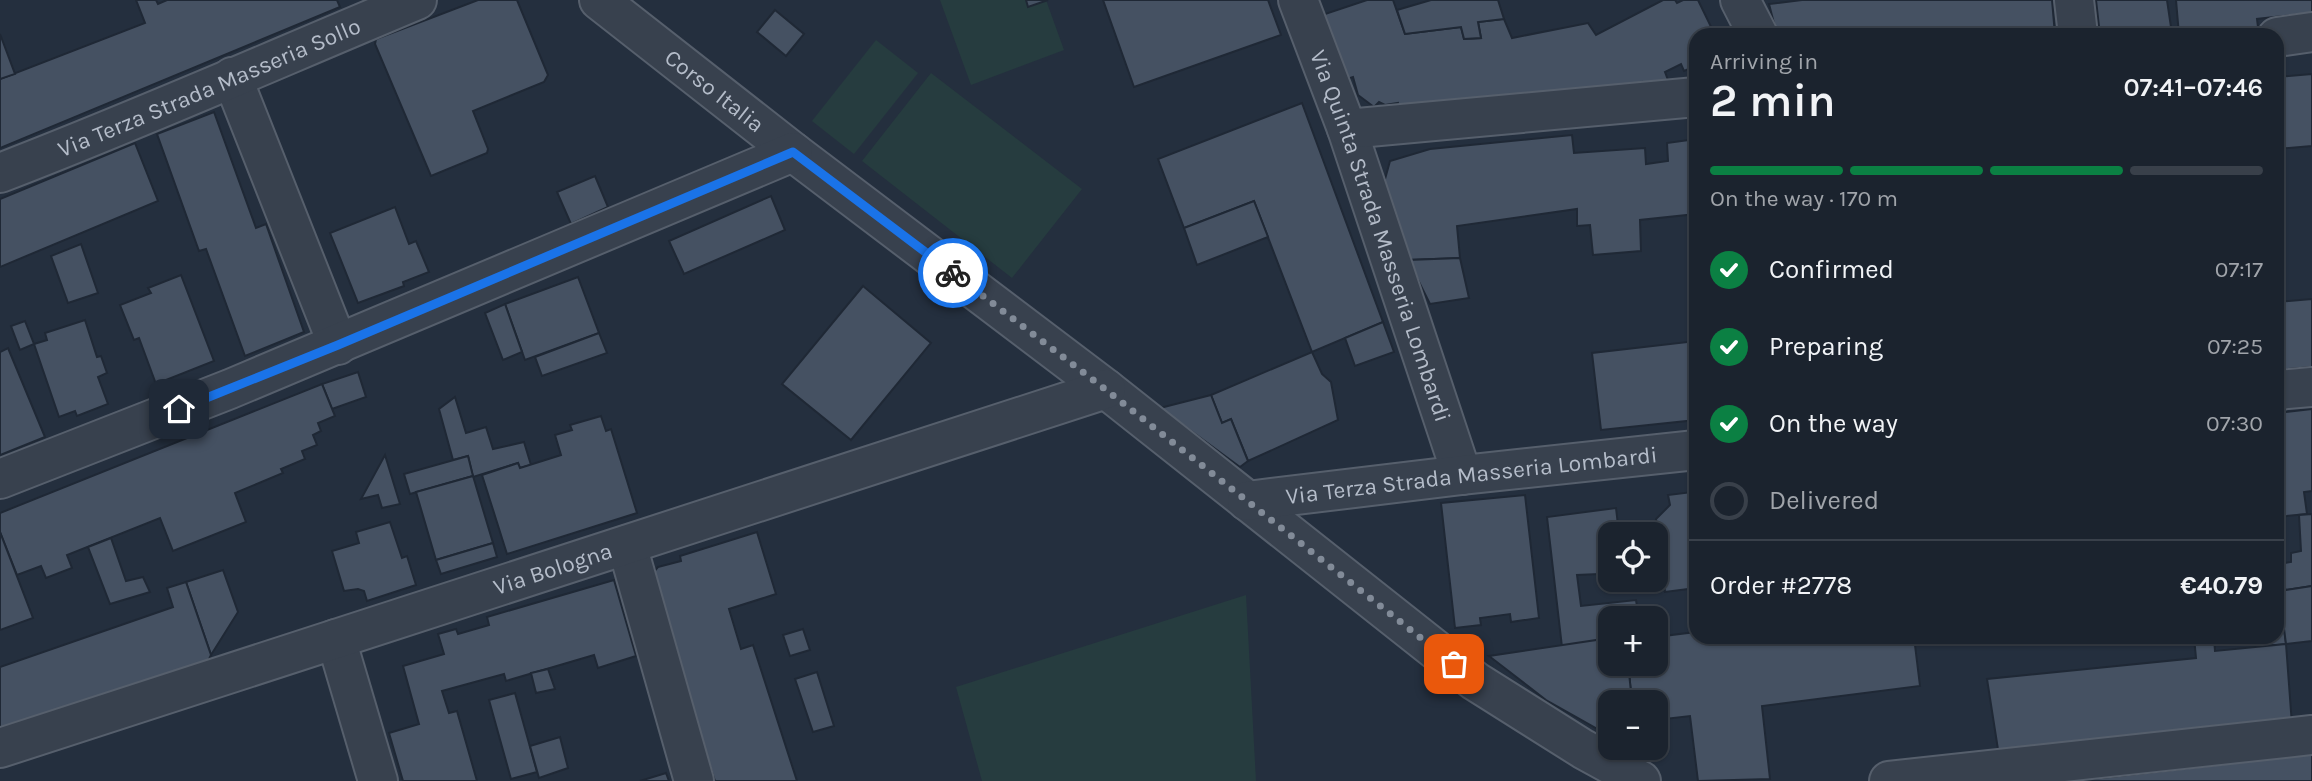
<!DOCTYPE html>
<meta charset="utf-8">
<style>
body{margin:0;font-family:Karla,sans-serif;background:#282f3a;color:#f1f3f6;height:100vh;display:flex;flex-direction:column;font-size:26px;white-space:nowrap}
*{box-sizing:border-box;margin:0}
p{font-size:23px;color:#a0a4aa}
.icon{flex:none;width:38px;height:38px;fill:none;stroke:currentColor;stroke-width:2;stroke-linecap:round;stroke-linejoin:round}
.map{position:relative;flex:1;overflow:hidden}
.details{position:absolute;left:1689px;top:28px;width:595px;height:616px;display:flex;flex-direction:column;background:#1b232e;border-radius:21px;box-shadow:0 2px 5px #0004,0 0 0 2px #39404a}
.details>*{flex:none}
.buttons{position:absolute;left:1598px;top:522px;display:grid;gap:14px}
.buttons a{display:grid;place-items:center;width:70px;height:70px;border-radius:14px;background:#1b232e;box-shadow:0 2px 5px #0004,0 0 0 2px #39404a;font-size:35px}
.pin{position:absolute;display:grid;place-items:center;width:60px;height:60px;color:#fff;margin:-30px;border-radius:14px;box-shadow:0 4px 10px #0006}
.courier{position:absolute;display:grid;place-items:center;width:70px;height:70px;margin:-35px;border:5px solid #1a73e8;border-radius:50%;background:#fff;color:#222;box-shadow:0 2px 9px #0007}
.overview em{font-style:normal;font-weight:600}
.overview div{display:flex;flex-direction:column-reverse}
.overview{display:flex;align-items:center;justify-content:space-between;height:119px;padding:0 21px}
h1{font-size:46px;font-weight:600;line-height:52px}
.bar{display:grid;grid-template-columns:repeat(4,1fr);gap:10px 7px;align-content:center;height:84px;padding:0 21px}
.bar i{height:9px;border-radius:5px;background:#39404a}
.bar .selected{background:#0b8043}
.bar p{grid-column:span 4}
.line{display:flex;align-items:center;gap:18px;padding:0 21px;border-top:2px solid #39404a}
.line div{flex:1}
ol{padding:0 21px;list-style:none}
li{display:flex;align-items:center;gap:21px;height:77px}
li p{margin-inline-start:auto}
li .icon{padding:7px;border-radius:50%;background:#0b8043;color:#fff;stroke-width:4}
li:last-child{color:#a0a4aa}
li i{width:38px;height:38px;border:4px solid #39404a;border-radius:50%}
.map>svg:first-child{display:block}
</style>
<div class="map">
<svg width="2312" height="781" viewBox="0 0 2312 781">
<rect width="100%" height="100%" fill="#242f3e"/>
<g fill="#263c3f">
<path d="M940,0H1046L1064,50L971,85Z"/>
<path d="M876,40L918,73L854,154L812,121Z"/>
<path d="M931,73L1082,189L1012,278L862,161Z"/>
<path d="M1246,595L1256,781H982L956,687Z"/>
</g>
<g fill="#455162" stroke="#1f2835" stroke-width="2">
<path d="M136,0H156L158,4L167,0H337L340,7L0,148V79L145,23Z"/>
<path d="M478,0H517L548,75L544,82L473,111L488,149L487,153L431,176L375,44L376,39Z"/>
<path d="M1026,0H1048L1028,7Z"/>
<path d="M1103,0H1268L1281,35L1134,87Z"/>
<path d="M1367,0H1393L1405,34L1461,27L1464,39L1481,38L1478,22L1504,19L1512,38L1588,23L1596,35L1663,0H1675L1677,3L1683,0H1698L1715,35H1696V66L1684,71L1681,64L1665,72L1668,80L1647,89L1642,82L1623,89L1399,107L1398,103L1385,105L1379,102L1374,107L1358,95L1353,77L1347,79L1319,16Z"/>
<path d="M1431,0H1498L1504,19L1478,22L1481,38L1464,39L1461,27L1405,34L1397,10Z"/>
<path d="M1802,0H2052L2055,35H1777L1769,4Z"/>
<path d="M2096,0H2167L2171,27L2165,34L2155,35H2100Z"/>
<path d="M2176,0H2312V13L2257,19L2258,27L2179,35Z"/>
<path d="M775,10L804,34L786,56L757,32Z"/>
<path d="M0,34L15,74L0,79Z"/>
<path d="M2312,74V146L2278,149L2277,77Z"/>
<path d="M1302,103L1383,322L1312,352L1254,201L1184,228L1158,159Z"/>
<path d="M214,112L256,228L266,224L304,332L245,356L206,249L199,251L157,134Z"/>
<path d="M1572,135L1574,153L1645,148L1646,164L1668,161L1667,143L1696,139V214L1640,220L1641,251L1593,255L1590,225L1577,226V209L1457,226L1460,258L1408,260L1382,190L1390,161L1430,149Z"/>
<path d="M135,143L158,201L0,267V199Z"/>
<path d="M595,176L608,207L571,224L557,192Z"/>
<path d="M2280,176L2284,214L2277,215V177Z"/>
<path d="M771,196L785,230L684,274L669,241Z"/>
<path d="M1254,201L1268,237L1197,265L1184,228Z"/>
<path d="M395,207L409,244L416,241L429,272L403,282L404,286L358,303L330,233Z"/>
<path d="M81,244L98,293L68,303L51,256Z"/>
<path d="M1460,258L1469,298L1430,304L1408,260Z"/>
<path d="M181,275L214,361L156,384L139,338L134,340L120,305L151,293L148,288Z"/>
<path d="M578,277L599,333L525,360L505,304Z"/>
<path d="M863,286L931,343L851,440L782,384Z"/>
<path d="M2312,299V367L2277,370V302Z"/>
<path d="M505,304L522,352L503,360L485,313Z"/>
<path d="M85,320L97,357L101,356L107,373L98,377L108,404L77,416L75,411L59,417L34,344L47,340L45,333Z"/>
<path d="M25,321L34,344L20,350L11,326Z"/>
<path d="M1383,322L1394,352L1355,366L1345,338Z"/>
<path d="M599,333L607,353L542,376L535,357Z"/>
<path d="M1696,341V420L1601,430L1592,353Z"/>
<path d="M8,348L45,437L0,455V352Z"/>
<path d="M1312,352L1322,374L1331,382L1338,420L1248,461L1231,419L1222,423L1211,395Z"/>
<path d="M358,372L366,397L332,409L322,384Z"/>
<path d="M322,384L335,416L318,423L321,431L313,435L317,445L302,451L305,459L281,469L283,473L235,493L246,522L173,551L160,518L67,555L72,568L46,578L41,566L17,575L0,532V513Z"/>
<path d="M1211,395L1222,423L1231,419L1248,461L1240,467L1160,408Z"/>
<path d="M455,397L466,433L486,427L493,449L524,442L531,465L520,468L518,463L473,477L468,456L453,460L439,409Z"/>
<path d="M2312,409V491L2304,492L2307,514L2277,517V413Z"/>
<path d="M601,416L606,431L611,429L637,513L507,554L482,475L518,463L520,468L561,455L555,435L572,430L570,425Z"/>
<path d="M385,455L400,504L382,508L378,495L361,499Z"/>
<path d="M468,456L473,476L410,494L404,474Z"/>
<path d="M473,476L493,543L436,560L416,492Z"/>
<path d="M1692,492L1694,509H1696V588L1665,592L1656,519L1670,505L1668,495Z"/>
<path d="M1525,495L1539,618L1511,622L1510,614L1480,618L1481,625L1455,628L1441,503Z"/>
<path d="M1616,508L1619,534H1610V579L1624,580L1600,582L1599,574L1577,575L1581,606L1636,600L1639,618H1610V638L1562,647L1547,517Z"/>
<path d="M2312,514V586L2279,591L2277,564L2291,562V553L2301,551L2299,515Z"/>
<path d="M390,522L402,558L407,556L416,585L367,601L364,591L358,589L344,591L332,551L359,543L356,532Z"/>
<path d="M0,532L33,618L0,630Z"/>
<path d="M757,532L776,594L729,609L741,649L753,645L797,781H715L653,599L652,574L658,567L681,561L680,556Z"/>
<path d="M111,538L126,581L143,577L150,592L110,604L88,547Z"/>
<path d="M493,543L497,557L441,574L436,560Z"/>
<path d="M2277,569L2286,644L2255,647L2254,637H2277Z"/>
<path d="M223,570L238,612L211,655L186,582Z"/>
<path d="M614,580L636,656L598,668L594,655L506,681L504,674L442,691L449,713L457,711L477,781H403L389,733L419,724L403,666L444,654L438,634L456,629L458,634L489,625L487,617Z"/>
<path d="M186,582L211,655L205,668L0,739V667L173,607L167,588Z"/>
<path d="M2312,586V641L2286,644L2279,591Z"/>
<path d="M803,629L810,650L790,656L783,635Z"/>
<path d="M1696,632V637H1914L1920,686L1762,706L1770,779L1698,781L1690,716L1656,720V702H1632L1628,663H1656V637Z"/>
<path d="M2194,637H2214L2215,651L2286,644L2292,725L1999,756L1987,679L2196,658Z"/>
<path d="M1610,638V663H1628L1632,702H1610V736L1546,700L1489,656Z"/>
<path d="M548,669L555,689L536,693L531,673Z"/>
<path d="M817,672L834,726L813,732L795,679Z"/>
<path d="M515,693L537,772L511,779L489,700Z"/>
<path d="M560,737L568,768L539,778L530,746Z"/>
<path d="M2312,754V781H2075Z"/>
<path d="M666,773L669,781H640Z"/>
</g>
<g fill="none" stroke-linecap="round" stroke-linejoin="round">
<defs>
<g id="minor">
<path id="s1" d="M599,0L793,152L1106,389L1475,681L1583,749L1641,781"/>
<path id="s2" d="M1298,0L1347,129L1462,475"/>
<path d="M1740,0L1758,35"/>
<path d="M2074,0L2078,35"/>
<path d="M2277,37L2312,32"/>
<path d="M232,77L338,345"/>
<path d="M1347,129L1696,97"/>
<path id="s3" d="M0,173C141,119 278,58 417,0"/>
<path d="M2277,390L2312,387"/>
<path d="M0,479L230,389L793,152"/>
<path id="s4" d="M1247,501L1462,475L1696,450"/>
<path d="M627,545L694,781"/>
<path d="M336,639L378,781"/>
<path id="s5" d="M0,748L1106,389"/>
<path d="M1889,781L2312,735"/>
</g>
</defs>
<use href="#minor" stroke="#565f6c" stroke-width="42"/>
<use href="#minor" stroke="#38414e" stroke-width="38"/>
</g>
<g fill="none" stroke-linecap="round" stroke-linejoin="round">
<path stroke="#828b98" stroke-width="7" stroke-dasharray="0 12.6" d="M953,273L1105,389L1454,664"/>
<path stroke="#1a73e8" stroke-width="9" d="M179,409L338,345L793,152L953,273"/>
</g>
<g text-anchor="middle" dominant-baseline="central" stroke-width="7" stroke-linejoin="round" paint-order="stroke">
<g font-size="23" fill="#b4bcc9" stroke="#1d2633">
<text stroke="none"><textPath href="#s3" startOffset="226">Via Terza Strada Masseria Sollo</textPath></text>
<text stroke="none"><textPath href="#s1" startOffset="147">Corso Italia</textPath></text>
<text stroke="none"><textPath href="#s2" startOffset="250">Via Quinta Strada Masseria Lombardi</textPath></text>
<text stroke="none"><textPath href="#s4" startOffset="226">Via Terza Strada Masseria Lombardi</textPath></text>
<text stroke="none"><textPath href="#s5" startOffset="581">Via Bologna</textPath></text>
</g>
</g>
</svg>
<div class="buttons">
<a><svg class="icon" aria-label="locate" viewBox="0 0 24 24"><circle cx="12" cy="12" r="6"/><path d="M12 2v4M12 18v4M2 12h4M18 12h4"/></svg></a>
<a>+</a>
<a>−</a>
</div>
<div class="pin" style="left:1454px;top:664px;background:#ea580c"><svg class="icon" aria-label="bag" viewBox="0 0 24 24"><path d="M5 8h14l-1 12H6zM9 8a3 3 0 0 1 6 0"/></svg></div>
<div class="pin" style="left:179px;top:409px;background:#1f2937"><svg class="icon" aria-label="home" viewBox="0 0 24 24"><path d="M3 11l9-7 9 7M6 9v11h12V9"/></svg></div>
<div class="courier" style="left:953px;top:273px"><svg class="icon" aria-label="bike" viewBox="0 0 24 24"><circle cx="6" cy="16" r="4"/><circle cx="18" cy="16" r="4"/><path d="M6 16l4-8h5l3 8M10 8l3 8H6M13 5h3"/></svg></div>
<section class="details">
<div class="overview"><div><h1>2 min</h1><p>Arriving in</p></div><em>07:41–07:46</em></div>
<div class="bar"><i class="selected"></i><i class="selected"></i><i class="selected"></i><i></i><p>On the way · 170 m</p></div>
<ol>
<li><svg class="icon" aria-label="check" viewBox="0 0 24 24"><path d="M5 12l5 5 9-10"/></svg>Confirmed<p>07:17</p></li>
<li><svg class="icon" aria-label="check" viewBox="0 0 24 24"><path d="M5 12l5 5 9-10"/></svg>Preparing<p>07:25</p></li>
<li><svg class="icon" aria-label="check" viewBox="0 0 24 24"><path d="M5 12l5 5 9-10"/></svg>On the way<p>07:30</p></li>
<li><i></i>Delivered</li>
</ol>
<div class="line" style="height:91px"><div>Order #2778</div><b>€40.79</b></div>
</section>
</div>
